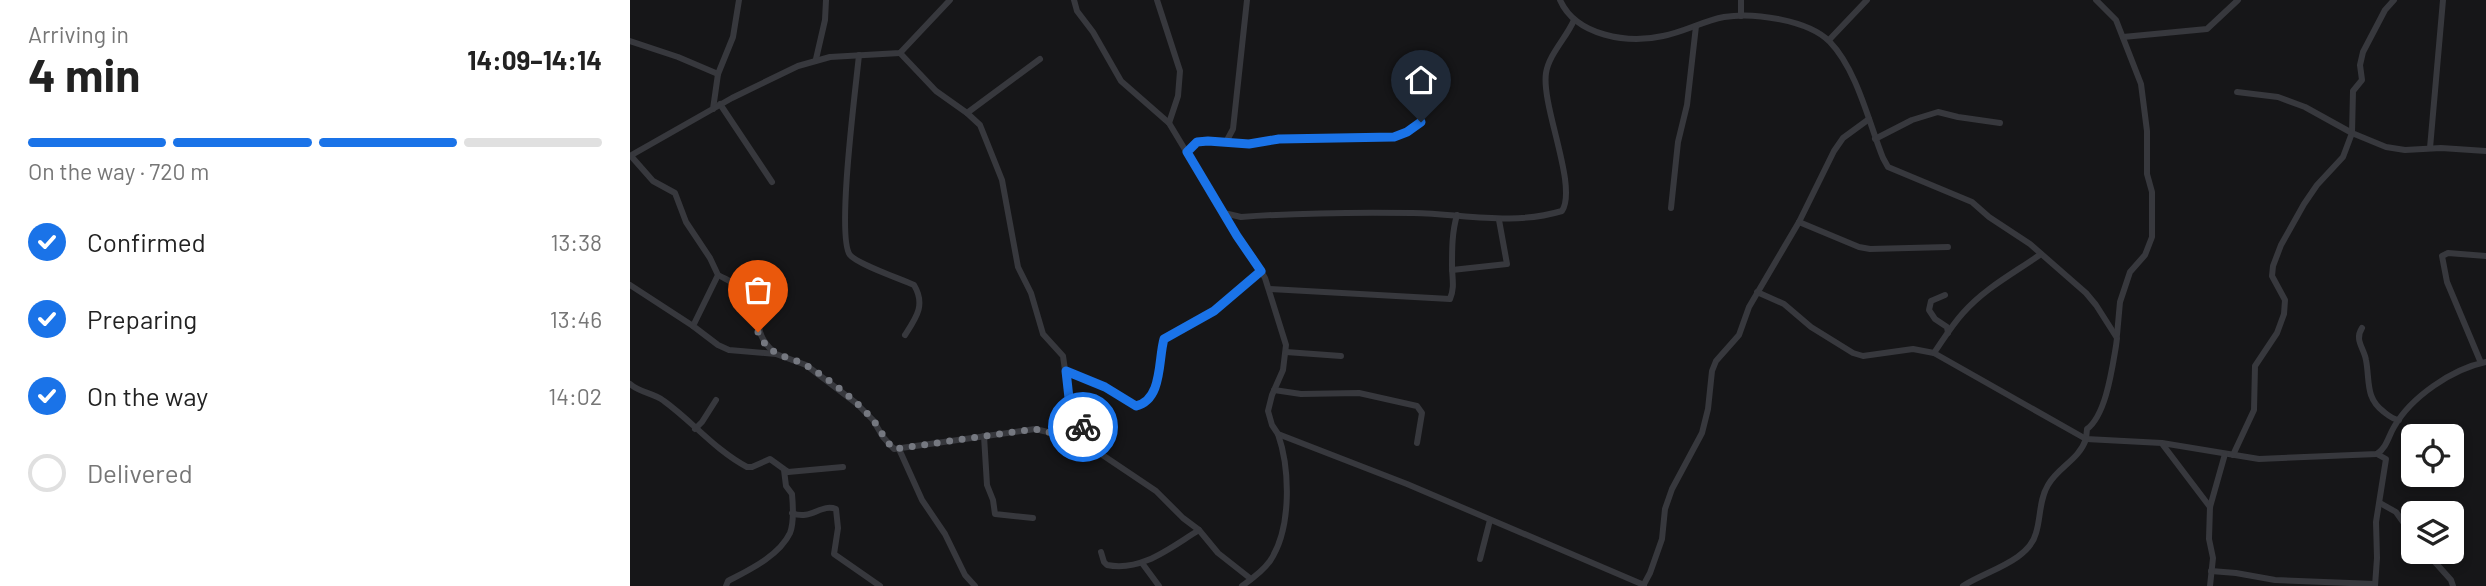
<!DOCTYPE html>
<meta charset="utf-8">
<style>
body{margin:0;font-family:Barlow,sans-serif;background:#f2f2f2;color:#222;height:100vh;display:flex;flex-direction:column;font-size:26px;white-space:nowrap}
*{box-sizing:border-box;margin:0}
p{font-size:23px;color:#767676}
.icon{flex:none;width:38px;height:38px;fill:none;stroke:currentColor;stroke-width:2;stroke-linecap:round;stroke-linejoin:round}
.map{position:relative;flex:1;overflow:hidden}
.sheet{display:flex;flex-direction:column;background:#fff;width:630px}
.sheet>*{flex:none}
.fabs{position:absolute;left:1771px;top:424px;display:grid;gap:14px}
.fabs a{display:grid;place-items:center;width:63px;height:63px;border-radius:10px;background:#fff;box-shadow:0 4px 10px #0003;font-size:35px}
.pin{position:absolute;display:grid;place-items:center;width:60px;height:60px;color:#fff;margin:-72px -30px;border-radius:50% 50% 50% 0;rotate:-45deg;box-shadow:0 0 7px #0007}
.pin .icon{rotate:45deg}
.courier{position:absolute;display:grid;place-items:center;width:70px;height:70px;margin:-35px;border:5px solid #1a73e8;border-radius:50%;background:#fff;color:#222;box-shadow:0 2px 9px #0007}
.overview em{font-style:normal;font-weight:700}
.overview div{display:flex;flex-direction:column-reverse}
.overview{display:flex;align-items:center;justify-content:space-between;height:119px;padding:0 28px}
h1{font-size:46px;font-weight:700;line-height:52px}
.bar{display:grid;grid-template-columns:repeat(4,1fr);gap:10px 7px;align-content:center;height:84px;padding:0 28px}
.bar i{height:9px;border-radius:5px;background:#e0e0e0}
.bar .active{background:#1a73e8}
.bar p{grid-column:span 4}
ol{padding:0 28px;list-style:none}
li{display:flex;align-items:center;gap:21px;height:77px}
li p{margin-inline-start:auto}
li .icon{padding:7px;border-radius:50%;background:#1a73e8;color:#fff;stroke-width:4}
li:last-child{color:#767676}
li i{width:38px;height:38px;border:4px solid #e0e0e0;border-radius:50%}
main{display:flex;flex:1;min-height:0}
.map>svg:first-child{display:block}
</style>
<main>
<section class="sheet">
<div class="overview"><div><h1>4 min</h1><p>Arriving in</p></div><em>14:09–14:14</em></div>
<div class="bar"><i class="active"></i><i class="active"></i><i class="active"></i><i></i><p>On the way · 720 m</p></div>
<ol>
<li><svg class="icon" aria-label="check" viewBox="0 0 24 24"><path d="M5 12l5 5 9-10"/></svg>Confirmed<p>13:38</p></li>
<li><svg class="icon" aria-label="check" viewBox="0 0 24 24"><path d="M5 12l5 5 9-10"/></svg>Preparing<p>13:46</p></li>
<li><svg class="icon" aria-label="check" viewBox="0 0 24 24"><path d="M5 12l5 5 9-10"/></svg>On the way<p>14:02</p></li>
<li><i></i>Delivered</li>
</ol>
</section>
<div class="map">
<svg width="1856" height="586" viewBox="0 0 1856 586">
<rect width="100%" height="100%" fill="#161618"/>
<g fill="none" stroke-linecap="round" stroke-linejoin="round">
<g stroke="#37383d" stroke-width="6">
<path d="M444,0L447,11L463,32L491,81L539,123L607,236L623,257L635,278L656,345L653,370L642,395L638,411L642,425L648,434L777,484L1014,585"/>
<path d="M527,0L550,71L548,96L539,123"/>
<path d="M930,0C946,36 998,44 1033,36C1054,32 1073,21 1094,17C1123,12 1179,20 1200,42C1227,70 1239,123 1253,158L1258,167L1342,202L1359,217L1400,244L1456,293L1466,305L1487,338L1486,346C1482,369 1476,415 1457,429L1456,439L1532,443L1629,459L1747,454C1757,447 1758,437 1764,427C1781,397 1822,369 1856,362"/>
<path d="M1111,0V16"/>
<path d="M1466,0L1486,20L1511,84L1517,131V174L1522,192V237L1515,255L1500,272L1490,302L1487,335"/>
<path d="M1493,37L1577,29L1608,0"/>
<path d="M1199,40L1237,0"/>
<path d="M0,41L48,57L88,74"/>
<path d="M270,53L306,91L337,113L350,125L372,180L388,267L401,293L413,334L433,356L439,398L461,442L471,454L526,491L553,518L569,530L588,553L621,579"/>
<path d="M229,55C226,86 206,237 220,255C227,264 271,279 284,285C296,305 286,318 275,335"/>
<path d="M186,59L195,20L196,0"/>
<path d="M1607,92L1648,97L1675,107L1722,133L1756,147L1775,150L1811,148L1856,151"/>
<path d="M90,104L142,182"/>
<path d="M83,109L88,74L103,37L109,0"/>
<path d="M337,113L410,59"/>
<path d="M1245,139L1282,120L1308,112L1328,117L1370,123"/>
<path d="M596,142L603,129L617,0"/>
<path d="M1800,148L1813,0"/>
<path d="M557,152L567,142L578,141L619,144L649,140L764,137L777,132L791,123"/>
<path d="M0,156L102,98L168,66L200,57L270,53L320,0"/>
<path d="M1,156L23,181L45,193L56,222L80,258L88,275L63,326L88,345L99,350L146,354L176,365L226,403L243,420L253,437L264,449L405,429L461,442"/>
<path d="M1041,208L1048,142L1057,105L1066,26"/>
<path d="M594,213L611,217C668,213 726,212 783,213C835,214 881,226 932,211C948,186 911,106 916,73C919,54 937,37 944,20"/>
<path d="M1169,222L1229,247L1240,249L1318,247"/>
<path d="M822,270L877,264L869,220"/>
<path d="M88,275C97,280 110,285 117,293C136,314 119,331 144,352"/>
<path d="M0,285L63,326"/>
<path d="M639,289L820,299C825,287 822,278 822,266C822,249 822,232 827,215"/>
<path d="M1127,292L1154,304L1181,327L1223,353L1233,356L1283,349L1304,353L1456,439C1449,460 1428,467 1418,485C1409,500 1411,517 1406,533C1399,561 1356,571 1333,586"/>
<path d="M1315,295L1301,301L1299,310L1305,319L1317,327L1318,333"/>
<path d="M1732,328C1724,340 1734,348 1736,360C1740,381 1735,398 1754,412C1759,416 1762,419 1769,420"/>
<path d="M656,352L711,356"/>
<path d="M1304,353C1313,340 1322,325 1333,313C1355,288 1384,273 1411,254"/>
<path d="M1851,363L1817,282L1812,256L1818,253L1856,256"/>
<path d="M436,371L475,387L506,406C533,400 528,359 534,339L584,311L631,271"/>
<path d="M0,384C10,393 24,393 34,401C63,422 85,450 117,467H122L140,459L158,472L213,467"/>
<path d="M644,390L671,394L729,393L787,406L792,413L787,443"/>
<path d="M65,429L72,422L86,400"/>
<path d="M354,436L357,485L363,500L365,514L403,518"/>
<path d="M1533,445L1580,507"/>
<path d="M269,449L292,500L315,534L335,575L345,586"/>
<path d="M1603,455L1624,410L1625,366L1647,333L1654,314L1655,300L1642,276L1643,266L1651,245L1674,204L1687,185L1713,157L1722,133L1723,91L1732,80L1730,65L1733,52L1755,10L1764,0"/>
<path d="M1750,503L1766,512L1783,536"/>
<path d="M162,513C181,521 191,503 206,509L208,528L204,554L250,586"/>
<path d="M1795,551L1821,580L1823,586"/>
<path d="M471,552L474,562L477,565C512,572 541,547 569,530"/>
<path d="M850,559L860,520"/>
<path d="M512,563L529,586"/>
<path d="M1581,571L1606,573L1645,580L1745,584"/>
<path d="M96,586L98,581C119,570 149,556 160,533C164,523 163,505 162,494L156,486L154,470"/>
<path d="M612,586C622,579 633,571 640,561C662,528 660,469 648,434"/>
<path d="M1013,586L1020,573L1032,539L1035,509L1042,489L1072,433L1078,409L1082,371L1086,361L1109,335L1119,307L1169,222L1204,151L1213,138L1239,119"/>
<path d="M1580,586L1583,558L1579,539L1580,507L1595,454"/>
<path d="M1745,586L1747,558L1746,522L1756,459L1747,454"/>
</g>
</g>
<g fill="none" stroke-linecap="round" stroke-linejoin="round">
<path stroke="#757880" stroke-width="7" stroke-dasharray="0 12.6" d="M128,332C140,359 158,354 179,367C201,381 225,399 242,419C250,428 254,440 264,449L405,429L461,442L453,427"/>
<path stroke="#1a73e8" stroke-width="9" d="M453,427L439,398L436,371L475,387L506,406C533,400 528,359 534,339L584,311L631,271L607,236L557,152L567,142L578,141L619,144L649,139L764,137L777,132L791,122"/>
</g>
</svg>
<div class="fabs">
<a><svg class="icon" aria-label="locate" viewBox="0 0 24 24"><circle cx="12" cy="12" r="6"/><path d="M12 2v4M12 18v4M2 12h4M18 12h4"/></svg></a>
<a><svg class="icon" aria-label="layers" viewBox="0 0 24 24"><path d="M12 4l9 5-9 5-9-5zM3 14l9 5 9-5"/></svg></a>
</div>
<div class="pin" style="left:128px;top:332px;background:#ea580c"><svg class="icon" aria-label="bag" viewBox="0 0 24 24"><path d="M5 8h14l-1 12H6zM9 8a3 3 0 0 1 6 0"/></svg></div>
<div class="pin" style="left:791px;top:122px;background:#1f2937"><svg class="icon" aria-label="home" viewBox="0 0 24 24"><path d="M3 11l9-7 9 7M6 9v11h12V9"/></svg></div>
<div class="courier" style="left:453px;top:427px"><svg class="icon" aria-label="bike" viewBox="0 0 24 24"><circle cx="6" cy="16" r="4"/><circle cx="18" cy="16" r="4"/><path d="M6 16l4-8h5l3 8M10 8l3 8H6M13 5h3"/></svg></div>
</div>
</main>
